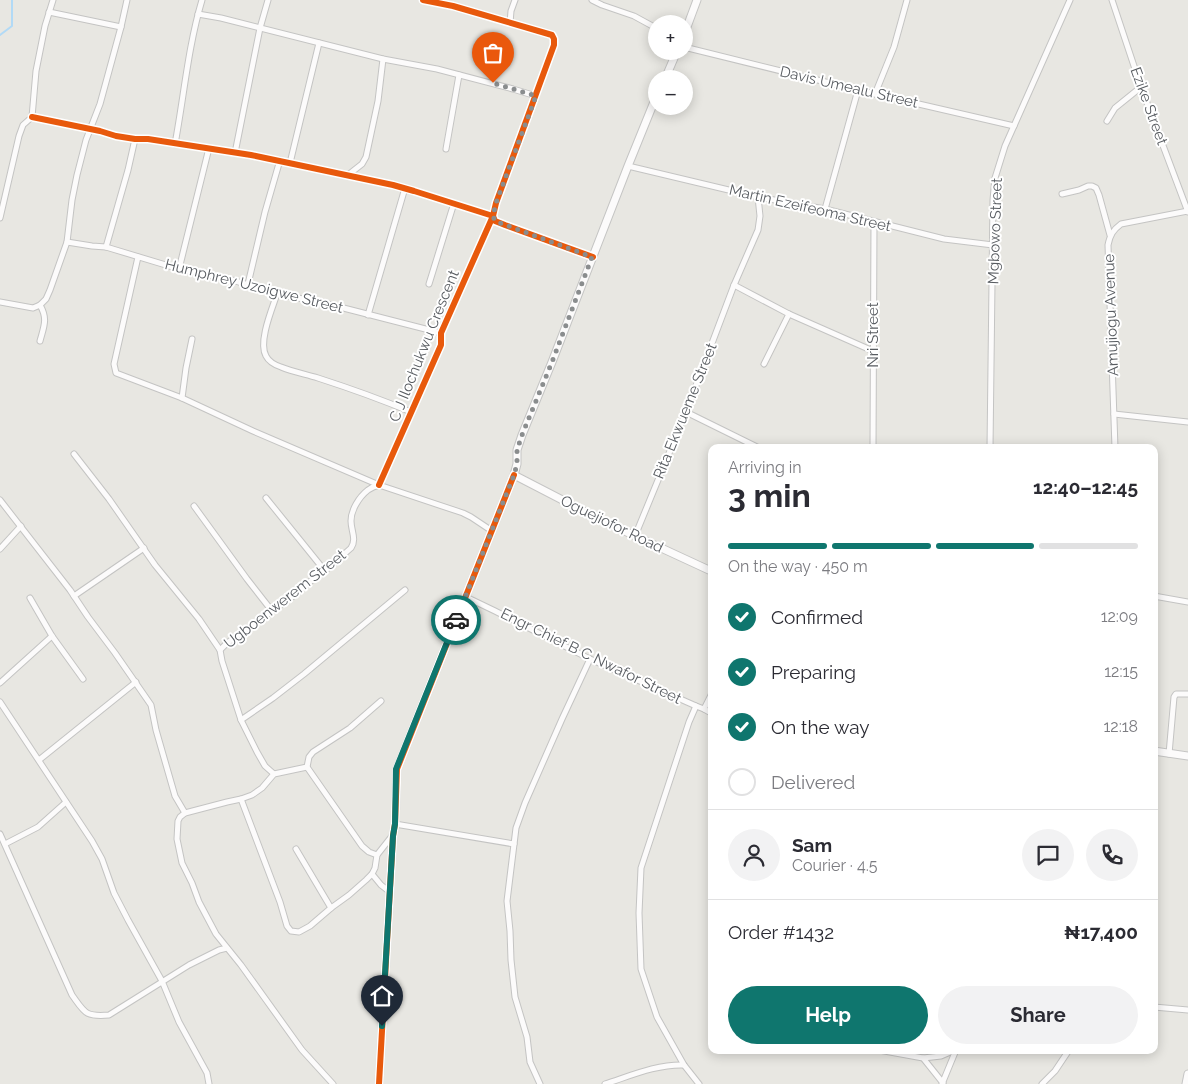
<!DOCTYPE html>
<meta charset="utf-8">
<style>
body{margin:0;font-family:Raleway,sans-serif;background:#f2f2f3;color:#2b2b33;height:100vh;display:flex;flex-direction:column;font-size:19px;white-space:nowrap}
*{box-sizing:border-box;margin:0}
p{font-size:16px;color:#7c7c81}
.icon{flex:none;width:28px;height:28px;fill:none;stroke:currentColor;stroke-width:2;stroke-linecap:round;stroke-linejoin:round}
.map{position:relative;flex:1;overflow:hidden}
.panel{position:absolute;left:708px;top:444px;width:450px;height:610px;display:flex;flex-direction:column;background:#fff;border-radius:10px;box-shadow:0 2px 12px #0003}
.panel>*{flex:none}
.buttons{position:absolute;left:648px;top:15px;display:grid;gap:10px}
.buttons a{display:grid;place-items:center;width:45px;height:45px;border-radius:50%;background:#fff;box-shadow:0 2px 12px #0003;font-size:25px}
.pin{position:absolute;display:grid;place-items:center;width:42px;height:42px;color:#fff;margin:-51px -21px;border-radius:50% 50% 50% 0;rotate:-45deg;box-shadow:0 0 5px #0007}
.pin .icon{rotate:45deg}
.courier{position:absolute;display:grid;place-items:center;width:50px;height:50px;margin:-25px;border:4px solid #0f766e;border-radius:50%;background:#fff;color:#222;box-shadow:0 1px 6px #0007}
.head em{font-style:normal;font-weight:700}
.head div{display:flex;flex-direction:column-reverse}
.head{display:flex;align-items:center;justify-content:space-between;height:85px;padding:0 20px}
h1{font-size:32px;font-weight:700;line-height:38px}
.bar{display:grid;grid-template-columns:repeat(4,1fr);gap:8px 5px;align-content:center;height:60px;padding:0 20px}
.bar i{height:6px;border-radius:4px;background:#e1e1e2}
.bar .current{background:#0f766e}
.bar p{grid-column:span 4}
.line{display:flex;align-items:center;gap:12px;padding:0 20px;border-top:1px solid #e1e1e2}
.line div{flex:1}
.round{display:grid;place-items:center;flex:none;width:52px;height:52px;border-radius:26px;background:#f2f2f3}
ol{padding:0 20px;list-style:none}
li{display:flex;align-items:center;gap:15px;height:55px}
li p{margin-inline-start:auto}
li .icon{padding:5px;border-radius:50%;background:#0f766e;color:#fff;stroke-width:4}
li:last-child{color:#7c7c81}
li i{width:28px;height:28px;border:2px solid #e1e1e2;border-radius:50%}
.primary-button{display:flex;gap:10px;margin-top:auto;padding:10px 20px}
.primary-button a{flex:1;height:58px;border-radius:30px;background:#0f766e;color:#fff;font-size:20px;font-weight:700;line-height:58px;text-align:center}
.primary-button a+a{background:#f2f2f3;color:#2b2b33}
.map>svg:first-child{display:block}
</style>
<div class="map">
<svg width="1188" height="1084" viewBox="0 0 1188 1084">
<rect width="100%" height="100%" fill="#e8e7e2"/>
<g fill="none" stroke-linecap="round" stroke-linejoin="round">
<path stroke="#b2daf6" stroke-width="2" d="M0,35L12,26V0"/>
<defs>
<g id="street">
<path d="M592,0L602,5L634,16L656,28"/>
<path d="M1112,0L1141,87L1188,212"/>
<path d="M49,12L121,27"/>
<path d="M198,14L221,18L383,59L437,69L513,89L536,96"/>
<path d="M510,23L511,11L515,0"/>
<path d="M684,47L858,90L1014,126"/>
<path d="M875,94L894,47L907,0"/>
<path d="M32,117L100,131L116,136L135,139H148L251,155L393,185L414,191L493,216L495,221L505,225L593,257"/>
<path d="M32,117L36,71L45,26L53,0"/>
<path d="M1107,121L1115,108L1141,87"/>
<path d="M175,144C184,96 188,47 202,0"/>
<path d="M446,149L459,75"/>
<path d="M235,153L260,28L268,0"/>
<path d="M290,163L319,43"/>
<path d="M628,166L758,197L825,209L944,239L993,245"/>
<path d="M348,175L362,164L366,157L378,101L383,59"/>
<path d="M1062,194L1079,190L1088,186H1092L1096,188L1099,195L1110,235"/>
<path d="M825,209L858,90"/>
<path d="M0,218L19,136L23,125L32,117"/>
<path d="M67,242L92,246L106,247L179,269L229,279L277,294L324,303L441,333"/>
<path d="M106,247L128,170L135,139"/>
<path d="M138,257L114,364L116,373L182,398L253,431L379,485L463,513L471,517L492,531"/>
<path d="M179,269L209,148"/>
<path d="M248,284L265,212L280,160"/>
<path d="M429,284L454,203"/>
<path d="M734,285L789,314L873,351"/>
<path d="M277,294C272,309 258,342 266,356C269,362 275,365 281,367C293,372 305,374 318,378C349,388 380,399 411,412"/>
<path d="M0,302L33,308L40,305L46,299L50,290L67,242L72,200L77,175L86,140L100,104L121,27L127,0"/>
<path d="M40,305C48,319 44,326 40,341"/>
<path d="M368,315L405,188"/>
<path d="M764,364L789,314"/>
<path d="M182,398L186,368L192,339"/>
<path d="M686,412L759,448"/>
<path d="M1114,414L1188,422"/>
<path d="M873,448L874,222"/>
<path d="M990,448L993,200L995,178L1005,146L1070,0"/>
<path d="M1115,448L1108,245C1110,235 1113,230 1121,224L1188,211"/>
<path d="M74,454L109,499L155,565L199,619L220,650L222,661L241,720L257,752L265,766L274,774"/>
<path d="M379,485L441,345V333L493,216L496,203L554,45V39L552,35L453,6L423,0"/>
<path d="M266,498L325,571"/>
<path d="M0,500L70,590L88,617L115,653L151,705L156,730L175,796L185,813"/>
<path d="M194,506L247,579L272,611"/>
<path d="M635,536L686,412L734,285L758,230L760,216L758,197"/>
<path d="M0,549L21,526"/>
<path d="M74,596L144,548"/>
<path d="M1154,596L1188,602"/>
<path d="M30,598L52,636L83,679"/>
<path d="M465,598L470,599L495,611L590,659L696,706L704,709L711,713"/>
<path d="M220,650L227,643L292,597L312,580L325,571L351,548C357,539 351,531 351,521C351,510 359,497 368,490C371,488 375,486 379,485"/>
<path d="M0,683L52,636"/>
<path d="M0,702L92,841L102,859L114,893L128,920L162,981L179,1022L207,1073L209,1084"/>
<path d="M696,706L689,722L641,868L639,913L641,969L657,1017L684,1065L699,1084"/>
<path d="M704,709L711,695"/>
<path d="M241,720L273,698L304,674L405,590"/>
<path d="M1169,754L1174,697L1176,694H1188"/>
<path d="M39,760L136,682"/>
<path d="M307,767L274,774L262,788L252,795L241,799L227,802L185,813L180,817L178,821L177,839L182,863L192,883L199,902L216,934L241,965L302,1050L333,1084"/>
<path d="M241,799L280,902L287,926L291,931L299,932L310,926L331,908L349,895L366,880L372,874L375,868L377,855L392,836"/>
<path d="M395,824L514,844"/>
<path d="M0,834L72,995C85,1013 85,1017 109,1015L189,965L219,950L227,948"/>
<path d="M5,844L38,827L66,802"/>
<path d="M296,849L331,908"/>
<path d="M377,855L369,852L362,846L307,767L309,757L313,752L350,728L381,701"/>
<path d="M372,874L381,885L390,892"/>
<path d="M1154,1007L1188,1010"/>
<path d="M879,1050L923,1058L943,1083"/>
<path d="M923,1058L941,1056L955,1050"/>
<path d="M540,1084L530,1062L527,1037L515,997L511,960L510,931L507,901L516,828L525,803L562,719L590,659"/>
<path d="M605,1084C630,1076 657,1064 684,1065"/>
<path d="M942,1084L956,1050"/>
<path d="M1042,1084L1055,1071L1069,1050"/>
</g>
<g id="secondary">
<path d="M684,35L697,0"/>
<path d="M665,79L677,51"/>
<path d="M514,475L605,522L711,571"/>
<path d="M1154,751L1188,756"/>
<path d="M379,1084L393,836L395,824L397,769L514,475L517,464V450L522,435L552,362L628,166L656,97"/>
<path d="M1186,1084L1188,1074"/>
</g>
</defs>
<use href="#street" stroke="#c4c4c3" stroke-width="7"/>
<use href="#secondary" stroke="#c5c5c4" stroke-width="9"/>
<use href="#street" stroke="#fcfbfb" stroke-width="5"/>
<use href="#secondary" stroke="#fcfbfb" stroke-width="7"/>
<defs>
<g id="cycleway">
<path d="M32,117L100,131L116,136L135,139H148L251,155L393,185L414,191L493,216L495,221L505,225L593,257"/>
<path d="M379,485L441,345V333L493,216L496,203L554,45V39L552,35L453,6L423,0"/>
<path d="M379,1084L393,836L395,824L397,769L514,475"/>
</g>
</defs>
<use href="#cycleway" stroke="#fff" stroke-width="9"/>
<use href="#cycleway" stroke="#e8590c" stroke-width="6"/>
</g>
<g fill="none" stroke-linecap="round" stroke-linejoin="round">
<path stroke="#8a8d8e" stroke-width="5" stroke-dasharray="0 9" d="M456,620L514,475L517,464V450L522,435L552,362L592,257L495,221L493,216L496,203L536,96L493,83"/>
<path stroke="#0f766e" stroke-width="6" d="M382,1026L393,836L395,824L396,769L456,620"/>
</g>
<g text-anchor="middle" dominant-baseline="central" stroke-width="4" stroke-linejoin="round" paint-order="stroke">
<g font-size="15" fill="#585c61" stroke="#fff">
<text transform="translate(849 87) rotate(13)">Davis Umealu Street</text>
<text transform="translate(1149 106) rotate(70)">Ezike Street</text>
<text transform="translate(810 208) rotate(13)">Martin Ezeifeoma Street</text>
<text transform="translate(995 231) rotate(-88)">Mgbowo Street</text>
<text transform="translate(254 286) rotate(14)">Humphrey Uzoigwe Street</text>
<text transform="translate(1111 315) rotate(-92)">Amujiogu Avenue</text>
<text transform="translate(873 335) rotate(-90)">Nri Street</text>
<text transform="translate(424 346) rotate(-68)">C J Ilochukwu Crescent</text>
<text transform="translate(685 411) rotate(-68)">Rita Ekwueme Street</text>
<text transform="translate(612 524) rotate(26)">Oguejiofor Road</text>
<text transform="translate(285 599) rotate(-38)">Ugboenwerem Street</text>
<text transform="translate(591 656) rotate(26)">Engr Chief B C Nwafor Street</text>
</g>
</g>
</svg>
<div class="buttons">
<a>+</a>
<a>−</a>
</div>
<div class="pin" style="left:493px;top:83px;background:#ea580c"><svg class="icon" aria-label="bag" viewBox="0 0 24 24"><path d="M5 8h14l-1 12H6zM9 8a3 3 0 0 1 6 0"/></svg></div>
<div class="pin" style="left:382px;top:1026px;background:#1f2937"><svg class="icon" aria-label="home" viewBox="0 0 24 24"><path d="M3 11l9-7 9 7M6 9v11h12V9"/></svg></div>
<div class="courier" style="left:456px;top:620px"><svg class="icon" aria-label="car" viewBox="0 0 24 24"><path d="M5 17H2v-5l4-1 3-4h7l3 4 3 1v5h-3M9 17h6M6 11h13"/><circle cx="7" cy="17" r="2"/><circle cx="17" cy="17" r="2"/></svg></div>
<section class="panel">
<div class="head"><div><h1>3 min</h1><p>Arriving in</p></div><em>12:40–12:45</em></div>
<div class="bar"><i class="current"></i><i class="current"></i><i class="current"></i><i></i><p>On the way · 450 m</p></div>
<ol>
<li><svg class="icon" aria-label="check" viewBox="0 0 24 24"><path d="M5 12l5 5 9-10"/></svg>Confirmed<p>12:09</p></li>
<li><svg class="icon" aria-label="check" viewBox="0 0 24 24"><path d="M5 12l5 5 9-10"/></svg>Preparing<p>12:15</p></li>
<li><svg class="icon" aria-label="check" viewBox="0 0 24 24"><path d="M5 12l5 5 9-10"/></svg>On the way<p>12:18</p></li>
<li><i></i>Delivered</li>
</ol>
<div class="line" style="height:90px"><a class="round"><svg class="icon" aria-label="person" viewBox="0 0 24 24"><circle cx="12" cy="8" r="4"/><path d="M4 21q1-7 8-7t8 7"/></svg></a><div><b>Sam</b><p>Courier · 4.5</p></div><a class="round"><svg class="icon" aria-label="chat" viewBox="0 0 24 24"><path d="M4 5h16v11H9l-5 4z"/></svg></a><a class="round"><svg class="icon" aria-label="phone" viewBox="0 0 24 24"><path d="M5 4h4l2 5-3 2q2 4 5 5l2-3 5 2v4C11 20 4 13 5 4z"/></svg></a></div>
<div class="line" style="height:65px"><div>Order #1432</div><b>₦17,400</b></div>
<div class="primary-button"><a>Help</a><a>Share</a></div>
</section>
</div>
